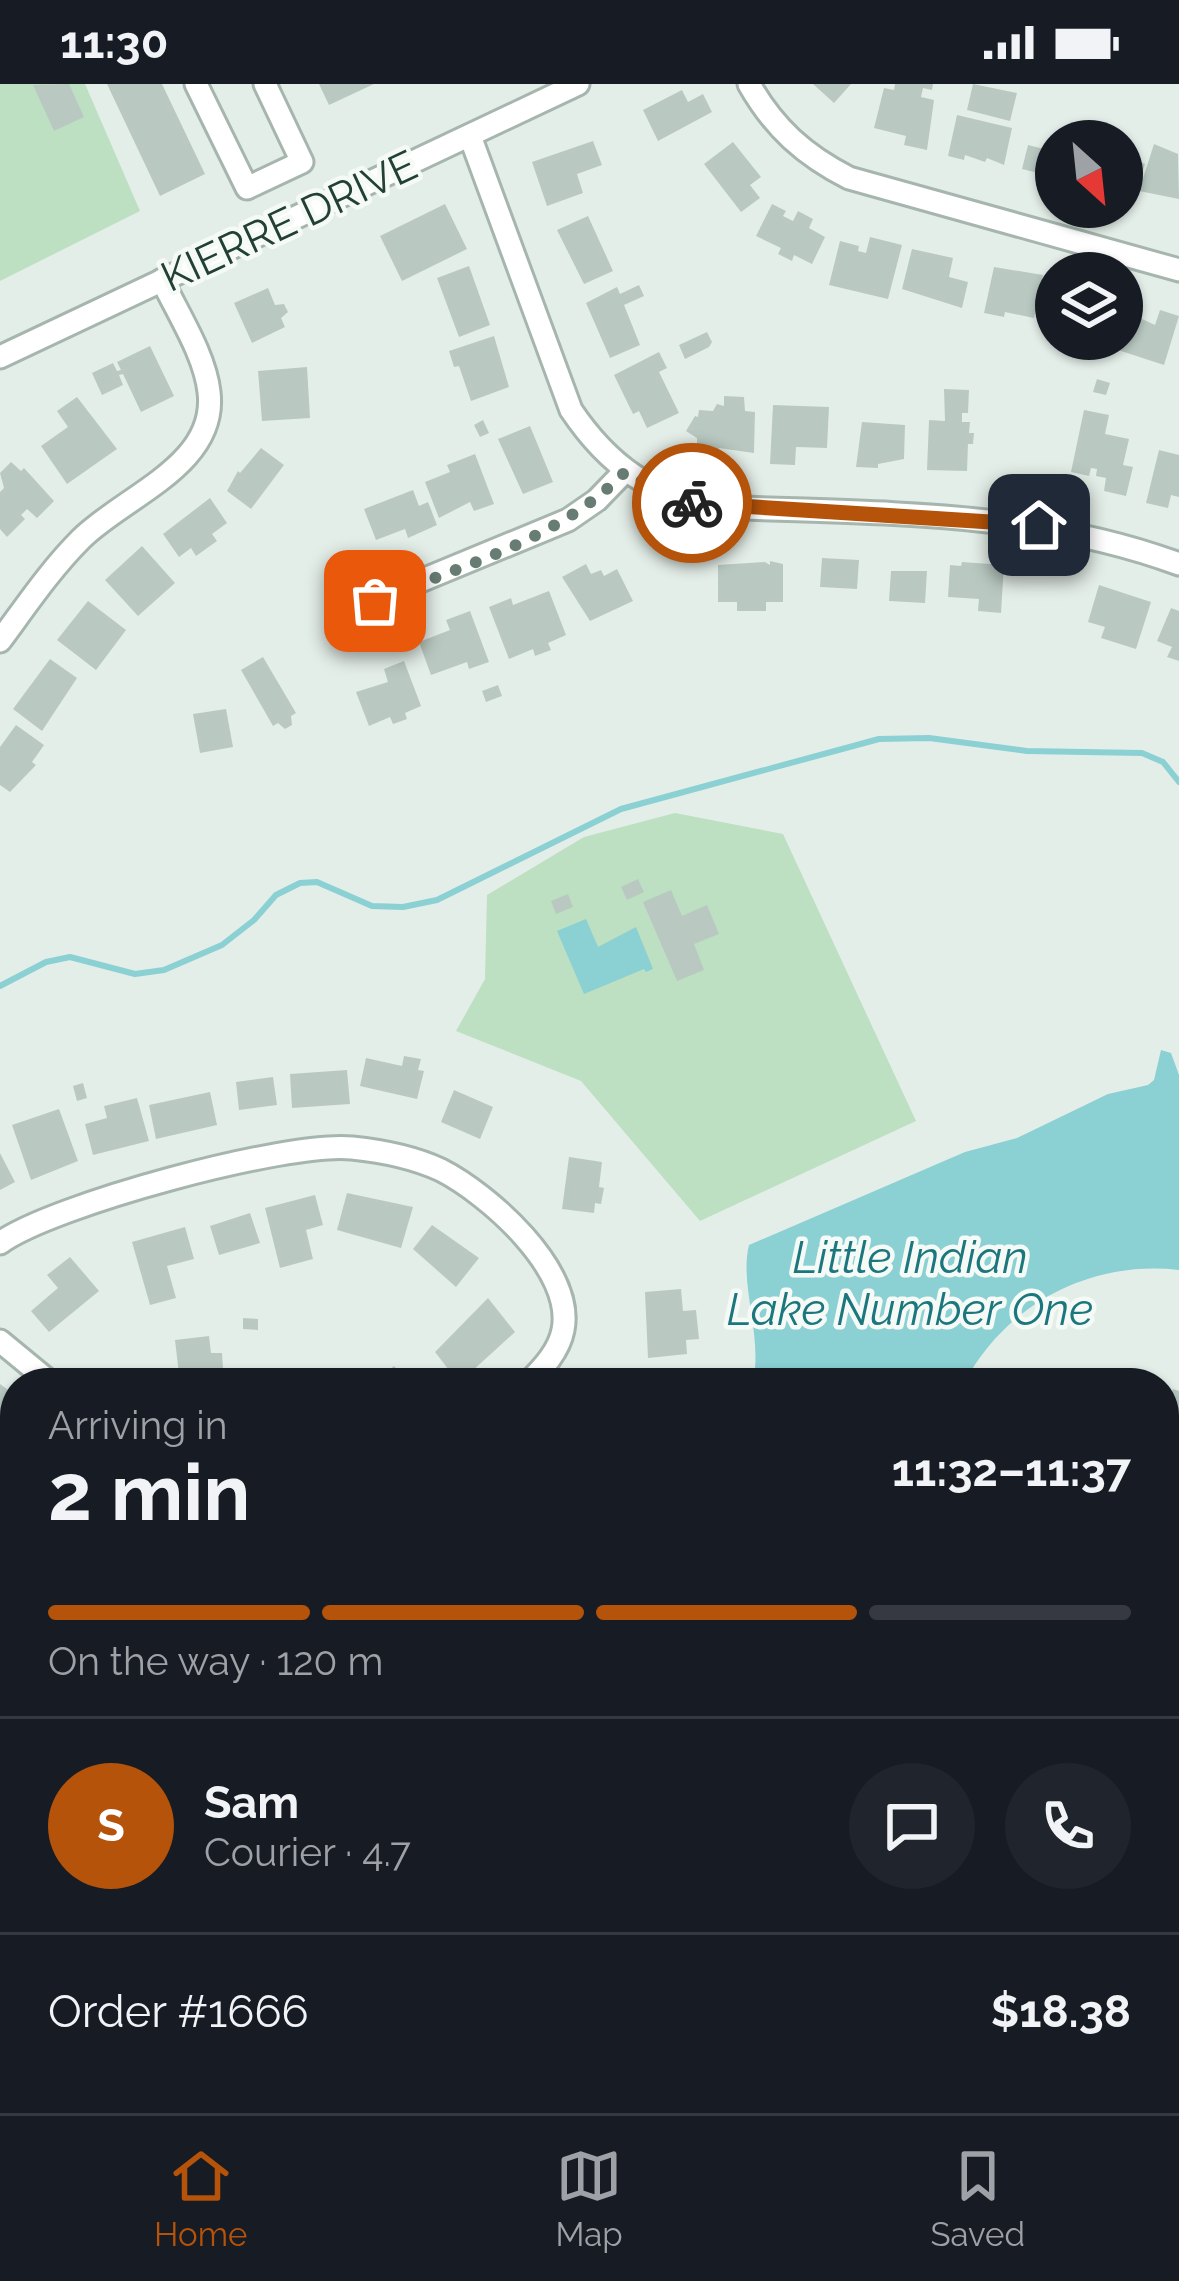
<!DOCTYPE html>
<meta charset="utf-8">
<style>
body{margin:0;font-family:Raleway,sans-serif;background:#20242c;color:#f1f3f6;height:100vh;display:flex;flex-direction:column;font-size:45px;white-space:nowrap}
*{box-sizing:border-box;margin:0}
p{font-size:39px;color:#9ea1a6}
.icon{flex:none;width:66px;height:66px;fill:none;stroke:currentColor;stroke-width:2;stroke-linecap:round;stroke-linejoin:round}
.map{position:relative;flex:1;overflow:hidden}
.side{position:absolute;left:0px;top:1284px;width:1179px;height:747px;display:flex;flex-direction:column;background:#171b24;border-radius:48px 48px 0 0;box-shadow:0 3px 9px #0004}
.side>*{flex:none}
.needle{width:78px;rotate:153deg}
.controls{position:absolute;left:1035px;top:36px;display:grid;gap:24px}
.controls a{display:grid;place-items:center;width:108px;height:108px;border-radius:50%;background:#171b24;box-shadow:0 3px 9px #0004;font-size:60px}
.pin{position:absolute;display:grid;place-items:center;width:102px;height:102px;color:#fff;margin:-51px;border-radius:24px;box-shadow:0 6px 18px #0006}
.courier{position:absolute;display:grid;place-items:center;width:120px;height:120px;margin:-60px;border:9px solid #b45309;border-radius:50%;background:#fff;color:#222;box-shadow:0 3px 15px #0007}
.overview em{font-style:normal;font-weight:700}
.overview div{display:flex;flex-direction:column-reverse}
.overview{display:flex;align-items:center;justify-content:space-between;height:204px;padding:0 48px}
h1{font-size:78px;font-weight:700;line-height:90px}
.bar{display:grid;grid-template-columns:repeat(4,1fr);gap:18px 12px;align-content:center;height:144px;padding:0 48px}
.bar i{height:15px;border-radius:9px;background:#363941}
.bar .selected{background:#b45309}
.bar p{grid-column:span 4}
.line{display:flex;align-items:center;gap:30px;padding:0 48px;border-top:3px solid #363941}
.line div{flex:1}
.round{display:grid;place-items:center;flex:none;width:126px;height:126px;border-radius:63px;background:#20242c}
.status{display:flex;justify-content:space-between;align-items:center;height:84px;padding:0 60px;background:#171b24;direction:ltr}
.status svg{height:33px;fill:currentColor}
.tabs{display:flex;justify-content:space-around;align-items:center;height:168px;border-top:3px solid #363941;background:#171b24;font-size:33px;color:#9ea1a6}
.tabs a{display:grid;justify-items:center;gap:6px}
.tabs .selected{color:#b45309}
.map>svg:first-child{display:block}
</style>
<div class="status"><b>11:30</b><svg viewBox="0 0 49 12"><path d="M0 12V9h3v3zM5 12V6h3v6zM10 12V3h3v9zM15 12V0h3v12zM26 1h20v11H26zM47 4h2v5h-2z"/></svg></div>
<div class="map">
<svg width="1179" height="2029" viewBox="0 0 1179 2029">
<rect width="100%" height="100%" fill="#e4eee8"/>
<g fill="#bddfc2">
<path d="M0,0H85L140,127L0,197Z"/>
<path d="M675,729L783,750L916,1037L700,1137L581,997L456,947L485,895L487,811L584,753Z"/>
</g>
<g fill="#8bd0d3">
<path d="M586,835L598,863L636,843L653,885L646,888L644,885L584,910L557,847Z"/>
<path d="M1161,966L1171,969L1179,991V1186C1090,1176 1006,1220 964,1299H753C763,1250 739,1201 749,1161L965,1068L1017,1054L1108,1010L1148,1001L1154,996Z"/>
<path d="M1164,1971L1179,1976V2029H778L789,2016H1164Z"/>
</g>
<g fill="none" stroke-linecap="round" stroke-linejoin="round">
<path stroke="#8bd0d3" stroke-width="6" d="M0,902L46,878L70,873L135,890L164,886L222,861L254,836L276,811L300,799L317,798L372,822L403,823L437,816L621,725L879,655L929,654L1027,667L1142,669L1163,678L1179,698"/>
</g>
<g fill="#b9c9c1">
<path d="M69,0L84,33L54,47L33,1Z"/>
<path d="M107,0H162L205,90L160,112Z"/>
<path d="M319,0H374L329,21Z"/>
<path d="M813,0H851L834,19Z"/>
<path d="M895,0H933L932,6L923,4L921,13L934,16L927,66L904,61L906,52L874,44L884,4L894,6Z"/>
<path d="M973,0L1017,9L1010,37L967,26Z"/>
<path d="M682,6L688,18L703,10L712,28L658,57L643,26Z"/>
<path d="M957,31L1012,44L1004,81L987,74L985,78L965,71L964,76L948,72Z"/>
<path d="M593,57L602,81L577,90L583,109L547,122L532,78Z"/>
<path d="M733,58L761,93L750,101L760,114L741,128L704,80Z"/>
<path d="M1154,60L1178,70L1179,115L1139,107Z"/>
<path d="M1028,61L1056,68V96L1046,93L1049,81L1044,80L1042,90L1022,85Z"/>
<path d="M1122,71L1145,80L1135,108L1122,106Z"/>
<path d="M445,120L467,165L402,197L380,152Z"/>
<path d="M772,120L786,127L783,132L793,137L798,127L813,135L809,144L825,153L812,180L794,171L792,177L778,170L781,164L756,152Z"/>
<path d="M588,132L613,187L584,200L557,146Z"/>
<path d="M870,153L902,161L888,215L829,201L840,157L859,162L858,167L866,169Z"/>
<path d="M912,165L953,174L949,193L968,198L962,224L902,205Z"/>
<path d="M469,182L490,241L459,253L437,194Z"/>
<path d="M994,183L1043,191L1034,234L1005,228L1004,233L984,229Z"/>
<path d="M639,201L644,212L624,221L640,261L610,274L586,219L617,203L620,210Z"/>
<path d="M268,204L275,221L284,220L288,228L281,234L285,243L252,259L234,219Z"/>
<path d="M1160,226L1179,232L1164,281L1115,265L1118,255H1122L1127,228L1155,241Z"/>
<path d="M707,248L712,258L709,263L685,275L679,261Z"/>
<path d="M494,252L509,303L471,317L459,282L454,283L449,267Z"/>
<path d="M150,262L174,312L141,328L123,290L119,291L123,301L102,311L92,289L113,279L117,287L121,286L117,278Z"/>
<path d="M659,268L667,284L659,288L679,329L647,344L639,327L633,330L614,291Z"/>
<path d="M307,283L310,334L262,337L258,287Z"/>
<path d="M1097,295L1110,299L1106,311L1093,308Z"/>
<path d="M944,305L969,306L968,329H962V338H970L969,349H974L973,360H968L967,387L927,386L929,336L945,337Z"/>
<path d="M724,312L744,313L745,327L755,328L754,369L719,364L718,376H697V354L686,347L695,332L698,333L699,326L713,327L717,320L724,322Z"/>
<path d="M77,313L117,365L67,400L41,362L68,343L57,327Z"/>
<path d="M773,321L829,323L827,364L796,363L795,381L770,380Z"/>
<path d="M1084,326L1109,331L1105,350L1129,355L1123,381L1133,383L1126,412L1104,407L1106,394L1096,392L1097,385L1091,384L1089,392L1071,388Z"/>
<path d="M483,336L489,349L480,353L474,341Z"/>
<path d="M862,338L905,341L904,375L878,380V384L856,383Z"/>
<path d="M530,342L553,398L523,410L498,355Z"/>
<path d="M261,364L284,381L251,425L227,407L238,387L240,389Z"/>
<path d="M1159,366L1179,371V413L1171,411L1168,424L1146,419Z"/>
<path d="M475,370L494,420L474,427L470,418L439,434L425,398L450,388L447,381Z"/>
<path d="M11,378L21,387L24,384L54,417L37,434L27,425L21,431L25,435L7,453L0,445V408L4,404L0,389Z"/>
<path d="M413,406L419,422L428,418L437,441L408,454L405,445L376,456L364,425Z"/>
<path d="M210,414L227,439L212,450L217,457L196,472L191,464L179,473L163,450Z"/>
<path d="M142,462L175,499L138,532L105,496Z"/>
<path d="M822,474L859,476L857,505L820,503Z"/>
<path d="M770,477L783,480V518H766V527H737V518H718V481L765,478L770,481Z"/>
<path d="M962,478L1004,481L1001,529L978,527L979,515L948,513L950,481L961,482Z"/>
<path d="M586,480L591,490L601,486L604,492L617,485L633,517L590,537L562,493Z"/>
<path d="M891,487H927L925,519L889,517Z"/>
<path d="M1099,501L1151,518L1136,565L1101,554L1105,543L1088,538Z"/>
<path d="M549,507L566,551L548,559L551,566L535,572L533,565L509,575L489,523L511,514L513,521Z"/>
<path d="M88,517L126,546L96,586L57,556Z"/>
<path d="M1171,524L1179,527V577L1167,573L1172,563L1157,557Z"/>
<path d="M470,527L489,578L469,585L467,578L431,591L419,558L450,546L446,536Z"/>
<path d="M263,573L296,629L291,632L292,641L285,645L278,639L273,642L241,586Z"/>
<path d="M50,575L77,594L42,647L13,625Z"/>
<path d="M404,577L421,622L405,629L407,635L393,640L390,633L369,642L356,608L388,598L384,585Z"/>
<path d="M498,601L502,612L486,618L482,607Z"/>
<path d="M226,625L233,663L200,669L193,630Z"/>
<path d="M16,641L44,661L32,678L36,681L10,708L0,701V663Z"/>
<path d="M638,795L644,808L627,816L621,803Z"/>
<path d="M671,806L682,832L707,821L719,850L694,860L704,886L677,897L643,818Z"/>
<path d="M568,810L573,823L556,830L551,817Z"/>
<path d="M404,972L421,975L418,986L424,987L417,1015L360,1002L366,974L402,982Z"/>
<path d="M347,986L350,1020L292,1024L290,990Z"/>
<path d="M273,993L277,1021L239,1026L236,998Z"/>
<path d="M83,999L87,1014L77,1017L73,1002Z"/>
<path d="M454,1006L493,1023L480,1055L441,1038Z"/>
<path d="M210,1008L217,1041L156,1055L149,1021Z"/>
<path d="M137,1014L149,1057L93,1071L85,1040L107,1034L104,1022Z"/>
<path d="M59,1025L78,1077L31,1096L12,1041Z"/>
<path d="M0,1069L15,1098L0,1106Z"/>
<path d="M569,1073L602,1078L599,1103L604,1104L601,1120L595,1119L594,1129L562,1125Z"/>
<path d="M347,1109L413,1123L401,1164L337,1146Z"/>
<path d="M315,1111L323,1141L306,1146L313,1175L280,1184L265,1124Z"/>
<path d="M250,1129L260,1159L219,1171L210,1142Z"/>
<path d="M432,1141L479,1174L456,1203L413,1165Z"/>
<path d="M185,1143L194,1175L167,1182L176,1214L150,1221L132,1158Z"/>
<path d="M70,1173L99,1207L49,1248L31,1227L58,1204L47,1191Z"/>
<path d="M681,1205L683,1227L696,1226L699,1255L686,1256L687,1270L648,1274L645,1208Z"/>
<path d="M488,1214L515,1248L459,1299L435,1268Z"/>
<path d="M243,1234L258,1235V1246L243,1245Z"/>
<path d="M209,1252L211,1269H222L223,1284H213L214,1299H180L175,1256Z"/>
<path d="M394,1282L409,1299H374Z"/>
<path d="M614,1287L637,1299H607Z"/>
<path d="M0,1300L15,1311L0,1335Z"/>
<path d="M1173,1305L1179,1307V1338L1168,1334L1164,1345V1329Z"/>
<path d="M0,1574L15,1577V1610L0,1607Z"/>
<path d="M0,1862L15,1872L6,1892L15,1897V1913L3,1932L0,1929Z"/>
<path d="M105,2016H138L143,2026L112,2029Z"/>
<path d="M185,2016L187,2022L168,2029L165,2020Z"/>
<path d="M247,2016H292L294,2029H249Z"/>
</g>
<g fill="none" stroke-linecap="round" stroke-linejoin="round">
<defs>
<g id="minor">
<path d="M196,0L247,104L302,78L265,0"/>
<path d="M749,0C774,44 804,71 849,94L1179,186"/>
<path d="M470,52L571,326C608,381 652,413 719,423C874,430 1031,425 1179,480"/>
<path d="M0,273L578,0"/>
<path d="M338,531L568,436L597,416L625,387"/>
<path d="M0,557C26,522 50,486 81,455C124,412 218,381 209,308C205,271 178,230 162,196"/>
<path d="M0,1159C52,1121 288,1057 352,1064C382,1067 413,1073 441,1086C488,1110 575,1186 563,1246C559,1267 543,1284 528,1299"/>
<path d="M0,1257L51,1299"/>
<path d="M0,1660L15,1663"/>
<path d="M1164,1734L1179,1744"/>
<path d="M0,1984L15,1994"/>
<path d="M39,2016L44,2029"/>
<path d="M333,2016L334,2029"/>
</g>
</defs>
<use href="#minor" stroke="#a6b6af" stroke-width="27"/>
<use href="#minor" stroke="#fff" stroke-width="21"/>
</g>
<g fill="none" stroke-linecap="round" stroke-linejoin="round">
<path stroke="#677d74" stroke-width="12" stroke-dasharray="0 21.6" d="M375,517C461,482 559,456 625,388L673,414L692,419"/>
<path stroke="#b45309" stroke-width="15" d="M692,419L1039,441"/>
</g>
<g text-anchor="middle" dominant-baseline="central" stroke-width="9" stroke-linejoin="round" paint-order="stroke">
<g font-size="42" fill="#234035" stroke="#f5faf7">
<text transform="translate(289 137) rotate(-25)">KIERRE DRIVE</text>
</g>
<g font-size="45" font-style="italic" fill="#1b777d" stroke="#f5faf7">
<text x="910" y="1173">Little Indian<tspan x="910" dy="52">Lake Number One</tspan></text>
</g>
</g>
</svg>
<div class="controls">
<a><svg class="needle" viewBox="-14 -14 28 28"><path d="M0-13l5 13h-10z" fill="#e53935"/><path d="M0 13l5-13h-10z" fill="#9ea1a6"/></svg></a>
<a><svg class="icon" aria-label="layers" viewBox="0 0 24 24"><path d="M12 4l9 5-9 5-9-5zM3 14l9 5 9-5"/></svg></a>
</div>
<div class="pin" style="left:375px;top:517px;background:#ea580c"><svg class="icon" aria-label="bag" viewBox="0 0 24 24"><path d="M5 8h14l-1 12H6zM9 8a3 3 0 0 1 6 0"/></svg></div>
<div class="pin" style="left:1039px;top:441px;background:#1f2937"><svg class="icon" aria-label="home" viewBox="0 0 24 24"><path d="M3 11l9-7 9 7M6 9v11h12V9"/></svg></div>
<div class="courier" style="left:692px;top:419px"><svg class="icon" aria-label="bike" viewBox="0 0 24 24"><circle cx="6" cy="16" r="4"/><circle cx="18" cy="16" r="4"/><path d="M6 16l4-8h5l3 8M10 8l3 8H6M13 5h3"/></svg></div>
<section class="side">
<div class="overview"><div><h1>2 min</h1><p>Arriving in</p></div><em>11:32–11:37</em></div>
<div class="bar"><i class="selected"></i><i class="selected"></i><i class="selected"></i><i></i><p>On the way · 120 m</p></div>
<div class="line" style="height:216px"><b class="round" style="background:#b45309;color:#fff">S</b><div><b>Sam</b><p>Courier · 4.7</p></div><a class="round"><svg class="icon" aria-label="chat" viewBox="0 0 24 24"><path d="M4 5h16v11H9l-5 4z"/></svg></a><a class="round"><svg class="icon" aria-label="phone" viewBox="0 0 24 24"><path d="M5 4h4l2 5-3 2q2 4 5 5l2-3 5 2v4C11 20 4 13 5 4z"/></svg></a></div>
<div class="line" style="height:156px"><div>Order #1666</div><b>$18.38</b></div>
</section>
</div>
<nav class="tabs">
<a class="selected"><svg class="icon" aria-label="home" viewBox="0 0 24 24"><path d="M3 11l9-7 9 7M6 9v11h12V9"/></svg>Home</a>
<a><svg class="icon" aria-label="map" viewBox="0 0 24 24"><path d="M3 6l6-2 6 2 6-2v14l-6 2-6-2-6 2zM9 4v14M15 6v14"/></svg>Map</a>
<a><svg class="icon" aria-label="saved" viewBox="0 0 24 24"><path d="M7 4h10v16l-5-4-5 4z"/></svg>Saved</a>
</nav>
